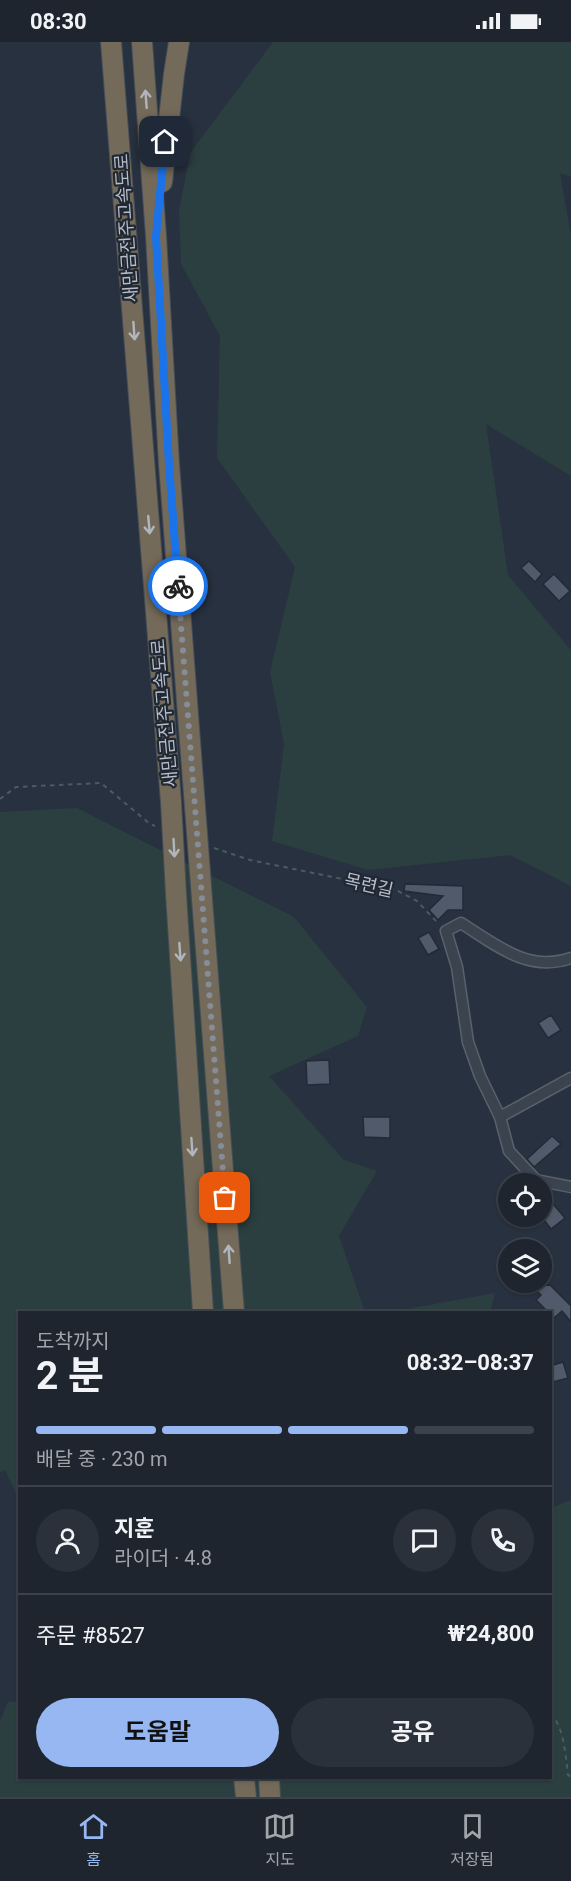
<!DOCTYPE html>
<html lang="ko">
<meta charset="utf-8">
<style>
body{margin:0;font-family:Roboto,"Noto Sans KR",sans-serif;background:#2b313b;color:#f1f3f6;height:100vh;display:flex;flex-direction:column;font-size:22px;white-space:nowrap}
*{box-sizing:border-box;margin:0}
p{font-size:20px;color:#a1a5aa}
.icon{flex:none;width:33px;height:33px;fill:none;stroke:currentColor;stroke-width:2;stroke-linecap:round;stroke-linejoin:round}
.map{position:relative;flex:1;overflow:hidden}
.panel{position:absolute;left:18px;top:1269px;width:534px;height:468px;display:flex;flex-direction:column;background:#1e252f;border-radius:0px;box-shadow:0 2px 4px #0004,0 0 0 2px #3c424b}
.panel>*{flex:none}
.fabs{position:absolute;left:498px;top:1131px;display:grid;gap:12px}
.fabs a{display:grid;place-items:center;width:54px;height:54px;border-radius:50%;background:#1e252f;box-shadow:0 2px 4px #0004,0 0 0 2px #3c424b;font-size:30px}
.pin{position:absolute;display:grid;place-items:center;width:51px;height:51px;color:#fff;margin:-26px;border-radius:12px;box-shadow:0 3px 9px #0006}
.courier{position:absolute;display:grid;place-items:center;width:60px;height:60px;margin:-30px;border:4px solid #1a73e8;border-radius:50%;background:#fff;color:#222;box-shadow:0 2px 8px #0007}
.head em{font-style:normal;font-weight:700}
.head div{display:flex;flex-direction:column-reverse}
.head{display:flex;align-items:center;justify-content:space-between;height:102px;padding:0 18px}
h1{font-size:39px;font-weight:700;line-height:45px}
.bar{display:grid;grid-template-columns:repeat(4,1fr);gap:9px 6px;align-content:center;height:72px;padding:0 18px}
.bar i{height:8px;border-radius:4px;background:#3c424b}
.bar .on{background:#96b7f1}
.bar p{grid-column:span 4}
.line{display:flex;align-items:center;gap:15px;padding:0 18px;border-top:2px solid #3c424b}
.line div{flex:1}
.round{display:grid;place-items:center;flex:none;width:63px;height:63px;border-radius:32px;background:#2b313b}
.cta{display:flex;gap:12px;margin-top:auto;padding:12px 18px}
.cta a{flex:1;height:69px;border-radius:36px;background:#96b7f1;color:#111;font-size:24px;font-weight:700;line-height:69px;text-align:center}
.cta a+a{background:#2b313b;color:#f1f3f6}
.status{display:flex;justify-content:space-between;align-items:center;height:42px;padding:0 30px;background:#1e252f;direction:ltr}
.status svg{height:16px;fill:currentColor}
.dock{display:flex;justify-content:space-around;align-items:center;height:84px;border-top:2px solid #3c424b;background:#1e252f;font-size:16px;color:#a1a5aa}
.dock a{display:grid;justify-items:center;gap:3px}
.dock .on{color:#96b7f1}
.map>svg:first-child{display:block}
</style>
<div class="status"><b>08:30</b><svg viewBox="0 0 49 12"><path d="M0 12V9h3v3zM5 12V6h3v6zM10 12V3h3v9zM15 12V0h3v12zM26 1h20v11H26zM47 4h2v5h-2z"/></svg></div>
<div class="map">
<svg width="571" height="1755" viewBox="0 0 571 1755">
<rect width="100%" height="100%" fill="#28313f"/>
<g fill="#2b3f41">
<path d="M273,0H571V135L560,131L571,194V434L486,382L508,533L571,608V844L510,813L368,828L272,799L284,702L270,630L295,525L217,416L220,294L181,222L179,169L190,111Z"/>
<path d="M77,766L294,875L367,965L358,994L269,1034L344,1118L377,1129L339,1194L365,1270H20L19,1458L5,1428L0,1430V770Z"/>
<path d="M495,1251L490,1270H390Z"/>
<path d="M571,1458V1755H0V1679L8,1660H19L20,1736H550L551,1466Z"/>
</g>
<g fill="#515a6a" stroke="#222a36" stroke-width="1.5">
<path d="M529,519L542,532L535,540L521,526Z"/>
<path d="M554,532L570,549L559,559L543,542Z"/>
<path d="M405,842L463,844V868H448L438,878L429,868L443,854L404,849Z"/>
<path d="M429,890L439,907L428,913L418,896Z"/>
<path d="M551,973L561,988L548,996L538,981Z"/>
<path d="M329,1018L330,1042L307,1043L306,1019Z"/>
<path d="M363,1075H390V1096L364,1095Z"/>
<path d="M552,1094L561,1102L534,1125L527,1117Z"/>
<path d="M553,1162L565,1176L551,1187L541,1174L542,1171Z"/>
<path d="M550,1243L571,1264V1280L562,1269L554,1276L536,1258L541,1253L532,1244Z"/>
<path d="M563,1320L568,1336L553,1340L550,1324Z"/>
</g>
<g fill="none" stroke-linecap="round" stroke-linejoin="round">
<defs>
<g id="street">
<path d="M571,916C528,931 496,903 461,881L446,889L457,925L468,1000L480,1034L500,1075L509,1109L536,1138L571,1145"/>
<path d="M500,1075L571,1036"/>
</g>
<g id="highway">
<path d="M111,0L171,760"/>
<path d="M142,0L156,194L169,422L195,765"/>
<path d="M162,140L174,32L179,0"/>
<path d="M176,852L203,1270"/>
<path d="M202,857L234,1270"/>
<path d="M244,1736L246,1755"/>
<path d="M269,1736L270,1755"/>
</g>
</defs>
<use href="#street" stroke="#59616c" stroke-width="13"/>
<use href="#highway" stroke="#464e59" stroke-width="22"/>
<g stroke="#4a5c5f" stroke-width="2" stroke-dasharray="4.5 4.5" stroke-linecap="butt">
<path d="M0,757L16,745L101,741L150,782L155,784"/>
<path d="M214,806L250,818L396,848L417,859L437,880"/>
<path d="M550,1672C564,1682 566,1717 568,1733L571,1735"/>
</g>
<use href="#street" stroke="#3b434f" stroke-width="10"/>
<use href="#highway" stroke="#746a59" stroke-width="20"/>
<defs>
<g id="highway-bridge">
<path d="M171,760L176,852"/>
<path d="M195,765L202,857"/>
</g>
</defs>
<use href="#highway-bridge" stroke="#464e59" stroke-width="22" stroke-linecap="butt"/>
<use href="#highway-bridge" stroke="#746a59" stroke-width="20"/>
</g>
<defs><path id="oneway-shaft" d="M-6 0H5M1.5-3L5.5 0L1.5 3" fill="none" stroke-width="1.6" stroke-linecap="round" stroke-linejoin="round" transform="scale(1.5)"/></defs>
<g stroke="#b1b6be">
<use href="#oneway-shaft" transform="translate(146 57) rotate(-94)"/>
<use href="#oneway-shaft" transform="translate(134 289) rotate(86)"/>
<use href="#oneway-shaft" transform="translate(149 483) rotate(85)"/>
<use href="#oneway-shaft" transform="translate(174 806) rotate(87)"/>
<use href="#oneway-shaft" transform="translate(180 910) rotate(86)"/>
<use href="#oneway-shaft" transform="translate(192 1105) rotate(86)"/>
<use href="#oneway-shaft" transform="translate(229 1212) rotate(-94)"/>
</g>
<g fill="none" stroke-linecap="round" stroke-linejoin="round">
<path stroke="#868d99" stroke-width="6" stroke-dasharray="0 10.8" d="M178,544L225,1156"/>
<path stroke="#1a73e8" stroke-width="8" d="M165,100L156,194L169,422L178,544"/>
</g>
<g text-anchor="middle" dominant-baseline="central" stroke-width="4.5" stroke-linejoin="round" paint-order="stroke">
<g font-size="18" fill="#b8bec9" stroke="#202834">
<text transform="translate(126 186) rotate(-94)">새만금전주고속도로</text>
<text transform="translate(164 671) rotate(-95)">새만금전주고속도로</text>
<text transform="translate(369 843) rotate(13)">목련길</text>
</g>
</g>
</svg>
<div class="fabs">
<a><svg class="icon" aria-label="locate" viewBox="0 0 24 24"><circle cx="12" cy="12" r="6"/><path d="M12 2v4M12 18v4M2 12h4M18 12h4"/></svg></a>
<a><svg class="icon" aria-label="layers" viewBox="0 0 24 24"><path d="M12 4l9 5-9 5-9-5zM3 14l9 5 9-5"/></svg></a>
</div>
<div class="pin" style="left:225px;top:1156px;background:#ea580c"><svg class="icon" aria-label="bag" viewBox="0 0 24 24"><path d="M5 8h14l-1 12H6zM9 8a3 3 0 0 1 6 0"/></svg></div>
<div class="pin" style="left:165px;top:100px;background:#1f2937"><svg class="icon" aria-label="home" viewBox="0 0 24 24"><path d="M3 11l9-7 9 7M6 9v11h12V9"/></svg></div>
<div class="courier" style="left:178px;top:544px"><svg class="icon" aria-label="bike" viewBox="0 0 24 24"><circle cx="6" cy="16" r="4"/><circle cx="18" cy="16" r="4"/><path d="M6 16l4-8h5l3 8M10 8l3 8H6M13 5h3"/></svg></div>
<section class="panel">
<div class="head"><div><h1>2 분</h1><p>도착까지</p></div><em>08:32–08:37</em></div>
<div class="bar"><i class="on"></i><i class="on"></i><i class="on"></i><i></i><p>배달 중 · 230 m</p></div>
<div class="line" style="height:108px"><a class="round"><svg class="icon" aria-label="person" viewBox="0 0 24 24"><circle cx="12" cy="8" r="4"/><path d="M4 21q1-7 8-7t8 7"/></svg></a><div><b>지훈</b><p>라이더 · 4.8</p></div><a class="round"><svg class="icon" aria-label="chat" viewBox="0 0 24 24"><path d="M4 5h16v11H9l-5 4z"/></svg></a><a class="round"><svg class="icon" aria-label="phone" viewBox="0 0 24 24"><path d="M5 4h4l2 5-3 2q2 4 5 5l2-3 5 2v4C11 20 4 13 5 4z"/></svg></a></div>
<div class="line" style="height:78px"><div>주문 #8527</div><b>₩24,800</b></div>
<div class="cta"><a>도움말</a><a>공유</a></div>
</section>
</div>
<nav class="dock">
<a class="on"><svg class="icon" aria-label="home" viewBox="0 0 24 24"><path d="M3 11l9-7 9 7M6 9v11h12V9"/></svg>홈</a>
<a><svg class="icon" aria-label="map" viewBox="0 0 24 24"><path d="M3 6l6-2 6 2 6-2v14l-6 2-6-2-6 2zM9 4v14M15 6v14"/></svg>지도</a>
<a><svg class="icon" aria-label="saved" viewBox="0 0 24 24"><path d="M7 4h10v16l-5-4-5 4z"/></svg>저장됨</a>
</nav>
